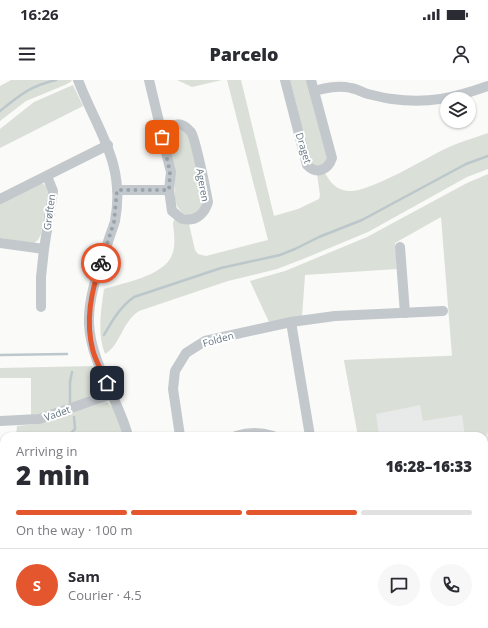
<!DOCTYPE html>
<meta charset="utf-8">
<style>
body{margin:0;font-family:"Open Sans",sans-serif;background:#f7f7f7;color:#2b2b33;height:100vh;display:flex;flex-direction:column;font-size:15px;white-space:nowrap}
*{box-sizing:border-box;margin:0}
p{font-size:13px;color:#7c7c81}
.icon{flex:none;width:22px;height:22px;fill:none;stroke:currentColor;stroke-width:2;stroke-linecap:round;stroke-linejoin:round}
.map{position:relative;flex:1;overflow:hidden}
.details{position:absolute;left:0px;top:352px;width:488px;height:196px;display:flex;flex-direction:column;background:#fff;border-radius:12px 12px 0 0;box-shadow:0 1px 3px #0004}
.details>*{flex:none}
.fabs{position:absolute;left:440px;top:12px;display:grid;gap:8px}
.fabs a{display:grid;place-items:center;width:36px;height:36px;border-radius:50%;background:#fff;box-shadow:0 1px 3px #0004;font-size:20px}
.pin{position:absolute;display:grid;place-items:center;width:34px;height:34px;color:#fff;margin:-17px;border-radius:8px;box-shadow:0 2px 6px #0006}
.courier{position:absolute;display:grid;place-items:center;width:40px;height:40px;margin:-20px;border:3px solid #e4572e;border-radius:50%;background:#fff;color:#222;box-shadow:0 1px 5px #0007}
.overview em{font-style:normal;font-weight:800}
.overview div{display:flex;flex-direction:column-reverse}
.overview{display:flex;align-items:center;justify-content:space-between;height:68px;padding:0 16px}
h1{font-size:26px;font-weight:800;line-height:30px}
.bar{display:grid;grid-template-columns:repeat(4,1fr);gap:6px 4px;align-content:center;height:48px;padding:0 16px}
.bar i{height:5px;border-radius:3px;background:#e1e1e2}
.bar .active{background:#e4572e}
.bar p{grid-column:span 4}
.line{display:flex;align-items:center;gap:10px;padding:0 16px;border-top:1px solid #e1e1e2}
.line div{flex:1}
.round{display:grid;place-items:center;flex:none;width:42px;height:42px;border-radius:21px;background:#f7f7f7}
.status{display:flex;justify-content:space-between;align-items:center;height:28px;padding:0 20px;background:#fff;direction:ltr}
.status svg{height:11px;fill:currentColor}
header{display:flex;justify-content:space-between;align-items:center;height:52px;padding:0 16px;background:#fff;font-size:18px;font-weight:800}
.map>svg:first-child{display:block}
</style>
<div class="status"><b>16:26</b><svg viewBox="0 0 49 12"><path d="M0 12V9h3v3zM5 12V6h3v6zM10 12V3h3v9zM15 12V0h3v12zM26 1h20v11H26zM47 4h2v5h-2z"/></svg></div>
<header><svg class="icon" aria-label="menu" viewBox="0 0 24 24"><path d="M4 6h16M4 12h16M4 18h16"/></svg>Parcelo<svg class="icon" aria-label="person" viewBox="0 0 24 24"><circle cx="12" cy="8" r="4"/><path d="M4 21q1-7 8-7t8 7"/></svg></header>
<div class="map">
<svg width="488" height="548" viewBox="0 0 488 548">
<rect width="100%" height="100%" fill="#fafaf8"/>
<path fill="#e8e9e9" d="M488,274V516L484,517V356H358L344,280Z"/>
<g fill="#dadfd7">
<path d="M11,0H71L72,1L65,5L26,21L0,41V6Z"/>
<path d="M177,0H222L192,7Z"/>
<path d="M227,0H241L274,136L298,129L319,119L320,115L317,94L325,93C330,102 336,110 348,111C369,113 424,79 445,69C459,62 474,58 488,53V89L467,97L368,152L303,179L277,189L228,201L139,231C122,242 120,266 105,274C97,254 101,230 104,209C123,203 164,196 172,175C176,165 174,154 173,143L174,140L175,139L189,144L195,170L198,174L206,176L268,160Z"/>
<path d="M290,0H309L328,80L322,86L312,85Z"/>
<path d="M73,5L83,26L0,68V49L34,22Z"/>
<path d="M179,49L188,51L207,122L204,131L188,136L182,133L177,126L175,120L174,92L168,62C169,55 173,51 179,49Z"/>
<path d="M488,94V352L484,357L465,356L462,335L423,341L420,325L376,334L379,356H358L344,280L452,276L441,137L395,163L397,189L305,195L302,237L269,242L250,201L285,191L367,157L467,103Z"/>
<path d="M41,103L45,105L48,110L41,154L38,160L34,163L0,158V122Z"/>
<path d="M94,286L105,307L102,314L97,317L31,336V298H0V288Z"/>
<path d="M107,322L113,328L124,356H16L17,346L37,344L102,323Z"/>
<path d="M4,417V454L0,455V426Z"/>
<path d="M0,480L4,482V544H105L108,548H0Z"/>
<path d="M488,533V548H462V544H484V534Z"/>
<path d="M418,544H455V548H379Z"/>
</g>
<path fill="#bbc7cb" d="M1,454H4V482L0,480Z"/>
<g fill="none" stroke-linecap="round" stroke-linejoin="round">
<g stroke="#bbc7cb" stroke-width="2.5">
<path d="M0,31C20,15 30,6 56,0"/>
<path d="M104,255C112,241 120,227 134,217L221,188L280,175L295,169L319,157L362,140L466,84L488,76"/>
<path d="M0,275L67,274"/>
<path d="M70,322V302L72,292"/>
<path d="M68,356L75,349L74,337"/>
<path d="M13,544L14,548"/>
</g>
<g stroke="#c3c8cc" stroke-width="10">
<path d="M78,0C97,50 126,83 115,141C113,148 110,155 108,162C99,189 88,216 89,244C91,284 118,318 128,356"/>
<path d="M149,0L160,46L164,51"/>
<path d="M285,0L307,85C317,95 328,90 332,78L311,0"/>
<path d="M314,11C326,8 338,5 351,8C357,9 362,12 368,14C376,16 384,18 392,19C428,24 454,18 488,6"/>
<path d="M117,110H169L171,92L162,57L164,51C174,43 181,41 191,52C195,57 206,111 208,122C205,133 196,142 183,139C180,138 175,133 172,131L169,110"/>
<path d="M0,119L108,65"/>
<path d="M0,163L44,169"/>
<path d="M400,167L405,233"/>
<path d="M41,227V197L44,169L53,111L47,96"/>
<path d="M291,242L310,356"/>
<path d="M0,341L39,339L112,314"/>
<path d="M180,356L173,309L175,291L186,273L205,261L291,242L335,236L443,231"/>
<path d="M236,356C248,352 261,352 273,356"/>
<path d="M484,529L488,528"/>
<path d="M164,544L171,548"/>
<path d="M292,544V548"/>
<path d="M312,548L356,544"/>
</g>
</g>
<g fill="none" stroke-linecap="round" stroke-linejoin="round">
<path stroke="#99a4ac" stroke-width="4" stroke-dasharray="0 7.2" d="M101,183L114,142L117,110H169L170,92L162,57"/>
<path stroke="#e4572e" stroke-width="5" d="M101,183C91,212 85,241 93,271C96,282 103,293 107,303"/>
</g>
<g text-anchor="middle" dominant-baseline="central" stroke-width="4" stroke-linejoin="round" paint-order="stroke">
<g font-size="10" fill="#657683" stroke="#fff">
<text transform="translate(304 68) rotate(73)">Draget</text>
<text transform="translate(203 105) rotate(80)">Ageren</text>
<text transform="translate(49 132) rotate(-82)">Grøften</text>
<text transform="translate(218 259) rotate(-16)">Folden</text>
<text transform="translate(57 333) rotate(-19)">Vadet</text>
</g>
</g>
</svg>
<div class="fabs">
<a><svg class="icon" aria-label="layers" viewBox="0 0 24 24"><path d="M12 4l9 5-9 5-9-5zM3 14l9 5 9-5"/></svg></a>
</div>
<div class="pin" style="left:162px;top:57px;background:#ea580c"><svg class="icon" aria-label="bag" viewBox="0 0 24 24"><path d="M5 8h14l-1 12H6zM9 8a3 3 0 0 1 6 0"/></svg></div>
<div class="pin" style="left:107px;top:303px;background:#1f2937"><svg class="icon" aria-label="home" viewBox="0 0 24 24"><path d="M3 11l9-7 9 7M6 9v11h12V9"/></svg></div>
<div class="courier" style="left:101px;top:183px"><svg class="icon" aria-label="bike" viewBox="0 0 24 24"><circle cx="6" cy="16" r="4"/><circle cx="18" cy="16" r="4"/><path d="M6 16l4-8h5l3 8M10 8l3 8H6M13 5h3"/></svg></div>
<section class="details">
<div class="overview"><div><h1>2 min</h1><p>Arriving in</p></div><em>16:28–16:33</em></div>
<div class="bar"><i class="active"></i><i class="active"></i><i class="active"></i><i></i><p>On the way · 100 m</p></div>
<div class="line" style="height:72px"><b class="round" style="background:#e4572e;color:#fff">S</b><div><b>Sam</b><p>Courier · 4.5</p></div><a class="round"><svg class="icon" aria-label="chat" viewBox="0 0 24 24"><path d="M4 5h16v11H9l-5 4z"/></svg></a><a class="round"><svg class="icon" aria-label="phone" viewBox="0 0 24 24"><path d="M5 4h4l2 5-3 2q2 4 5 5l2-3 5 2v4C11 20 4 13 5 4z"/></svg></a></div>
</section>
</div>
